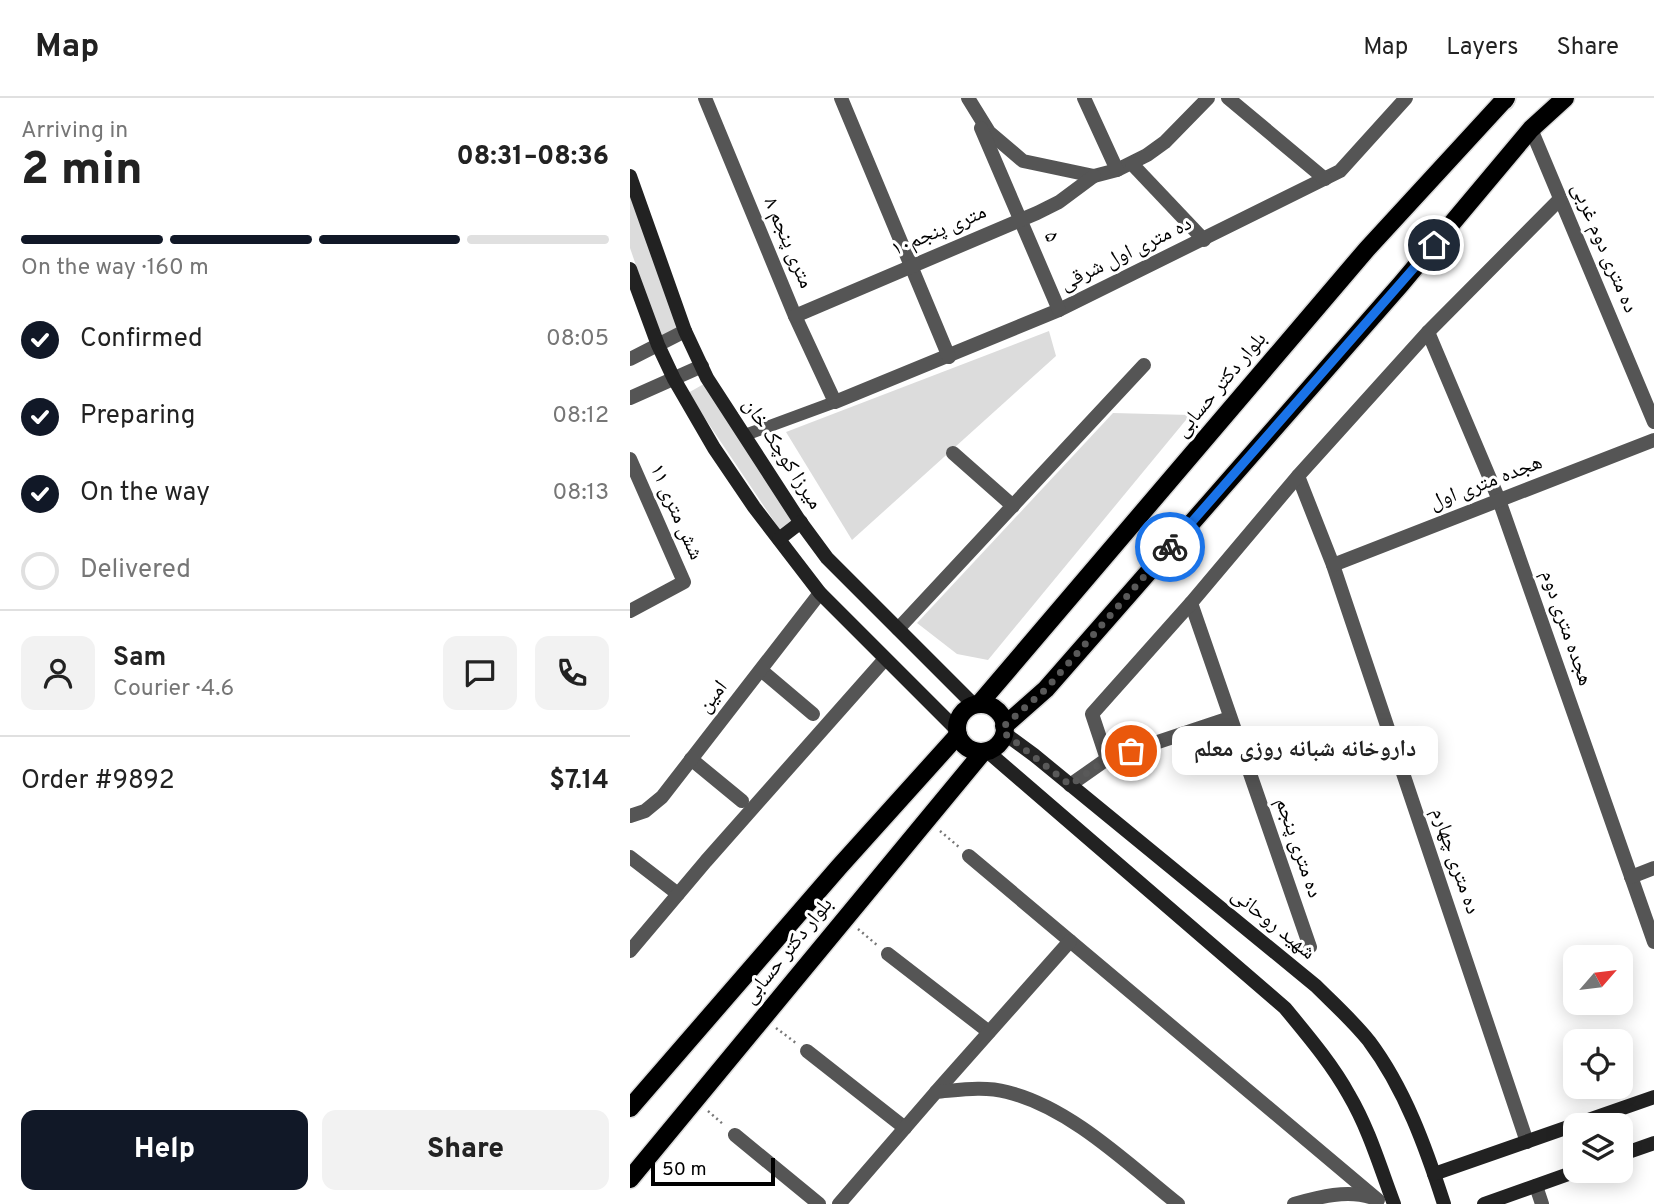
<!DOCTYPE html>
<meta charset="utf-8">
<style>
body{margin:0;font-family:Overpass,"Noto Naskh Arabic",sans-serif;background:#f2f2f2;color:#222;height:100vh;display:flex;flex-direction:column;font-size:26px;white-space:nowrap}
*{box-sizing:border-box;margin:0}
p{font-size:23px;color:#767676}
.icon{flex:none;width:38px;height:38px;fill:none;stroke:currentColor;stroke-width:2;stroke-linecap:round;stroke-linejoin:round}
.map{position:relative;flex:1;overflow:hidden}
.panel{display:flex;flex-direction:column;background:#fff;width:630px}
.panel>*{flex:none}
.needle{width:46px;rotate:62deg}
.controls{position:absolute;left:933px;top:847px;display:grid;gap:14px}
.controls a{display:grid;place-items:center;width:70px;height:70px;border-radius:14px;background:#fff;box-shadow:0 4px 18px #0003;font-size:35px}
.scale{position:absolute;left:21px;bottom:18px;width:124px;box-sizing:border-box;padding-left:7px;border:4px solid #000;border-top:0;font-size:19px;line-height:24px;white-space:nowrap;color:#000;-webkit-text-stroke:5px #fff;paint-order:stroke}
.pin{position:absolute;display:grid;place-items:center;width:60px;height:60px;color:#fff;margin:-30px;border:4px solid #fff;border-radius:50%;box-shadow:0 2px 7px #0007}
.courier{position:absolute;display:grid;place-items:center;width:70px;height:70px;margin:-35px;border:5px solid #1a73e8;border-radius:50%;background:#fff;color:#222;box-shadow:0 2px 9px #0007}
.bubble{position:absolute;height:49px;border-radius:14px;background:#fff;box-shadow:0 4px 18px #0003;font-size:23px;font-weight:800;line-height:49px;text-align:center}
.headline em{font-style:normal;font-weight:800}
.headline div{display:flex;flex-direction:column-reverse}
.headline{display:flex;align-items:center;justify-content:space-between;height:119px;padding:0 21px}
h1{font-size:46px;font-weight:800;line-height:52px}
.bar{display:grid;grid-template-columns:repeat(4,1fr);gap:10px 7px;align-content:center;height:84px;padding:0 21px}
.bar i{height:9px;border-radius:5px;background:#e0e0e0}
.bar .active{background:#111827}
.bar p{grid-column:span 4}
.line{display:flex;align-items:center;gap:18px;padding:0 21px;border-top:2px solid #e0e0e0}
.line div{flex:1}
.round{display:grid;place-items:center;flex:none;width:74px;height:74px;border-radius:14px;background:#f2f2f2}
ol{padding:0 21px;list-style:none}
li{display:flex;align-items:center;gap:21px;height:77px}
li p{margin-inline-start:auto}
li .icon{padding:7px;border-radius:50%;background:#111827;color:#fff;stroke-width:4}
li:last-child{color:#767676}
li i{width:38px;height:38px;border:4px solid #e0e0e0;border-radius:50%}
.button{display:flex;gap:14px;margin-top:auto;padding:14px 21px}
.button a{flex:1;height:80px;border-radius:14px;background:#111827;color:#fff;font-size:28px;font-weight:800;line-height:80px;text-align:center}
.button a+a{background:#f2f2f2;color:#222}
header{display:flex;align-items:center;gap:42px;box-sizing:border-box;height:98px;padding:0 35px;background:#fff;border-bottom:2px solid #e0e0e0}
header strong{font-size:33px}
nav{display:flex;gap:38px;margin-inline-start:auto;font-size:24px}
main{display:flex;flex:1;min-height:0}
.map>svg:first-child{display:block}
</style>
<header>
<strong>Map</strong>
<nav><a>Map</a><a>Layers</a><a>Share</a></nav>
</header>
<main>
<section class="panel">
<div class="headline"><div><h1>2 min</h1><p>Arriving in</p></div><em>08:31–08:36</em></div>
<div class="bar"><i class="active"></i><i class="active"></i><i class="active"></i><i></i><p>On the way · 160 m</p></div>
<ol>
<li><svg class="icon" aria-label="check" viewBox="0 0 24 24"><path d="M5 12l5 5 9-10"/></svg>Confirmed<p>08:05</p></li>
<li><svg class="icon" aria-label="check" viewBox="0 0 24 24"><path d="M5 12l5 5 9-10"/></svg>Preparing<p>08:12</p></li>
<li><svg class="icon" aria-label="check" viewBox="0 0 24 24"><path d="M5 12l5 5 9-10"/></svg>On the way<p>08:13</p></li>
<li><i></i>Delivered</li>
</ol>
<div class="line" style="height:126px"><a class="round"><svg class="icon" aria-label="person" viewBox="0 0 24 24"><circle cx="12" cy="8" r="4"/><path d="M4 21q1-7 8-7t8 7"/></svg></a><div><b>Sam</b><p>Courier · 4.6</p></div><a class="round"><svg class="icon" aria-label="chat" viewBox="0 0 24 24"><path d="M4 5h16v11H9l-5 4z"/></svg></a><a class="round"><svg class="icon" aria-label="phone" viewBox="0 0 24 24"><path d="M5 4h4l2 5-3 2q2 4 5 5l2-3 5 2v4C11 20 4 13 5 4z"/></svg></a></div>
<div class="line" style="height:91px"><div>Order #9892</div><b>$7.14</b></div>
<div class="button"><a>Help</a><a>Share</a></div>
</section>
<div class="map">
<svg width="1024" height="1106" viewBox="0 0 1024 1106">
<rect width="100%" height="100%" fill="#fff"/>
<g fill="#dcdcdc">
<path d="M0,81L53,227L31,240L0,150Z"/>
<path d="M419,233L426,258L222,442L156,334Z"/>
<path d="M79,283L169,422L152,435L58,295Z"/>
<path d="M483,315L560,317L358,562L327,556L287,525Z"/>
</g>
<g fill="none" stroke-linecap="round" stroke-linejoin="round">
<defs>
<g id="primary">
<path d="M349,606L737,151L876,0"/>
<circle cx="351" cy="630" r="24"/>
<path d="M374,628L416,591L771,186L901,31L935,0"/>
<path d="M0,1010L209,769L328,637"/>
<path d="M0,1081L353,654"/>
</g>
<path id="trunk" d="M874,2L875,0"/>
</defs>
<use href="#primary" stroke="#dbdbdb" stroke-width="21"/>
<use href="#trunk" stroke="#dbdbdb" stroke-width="23"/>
<g stroke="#777" stroke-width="2.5" stroke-dasharray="2 3.5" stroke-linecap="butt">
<path d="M310,733L329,749"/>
<path d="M228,831L247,847"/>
<path d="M146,930L166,945"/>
<path d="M78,1013L94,1027"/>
</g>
<path stroke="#555" stroke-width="12" d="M115,337L205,304"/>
<g stroke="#555" stroke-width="14">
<path d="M75,0L165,218L205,304L429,212L710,73L776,0"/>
<path d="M211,0L319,259"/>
<path d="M338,0L359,34L393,63L464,78L487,72L517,57L535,44L578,0"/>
<path d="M454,0L487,72"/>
<path d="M598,0L695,81"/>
<path d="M351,30L429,212"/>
<path d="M901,31L1024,324"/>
<path d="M502,66L574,142"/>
<path d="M165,218L407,115L429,104L464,78"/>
<path d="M798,234L869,402L1024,844"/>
<path d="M323,355L383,408"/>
<path d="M0,361L54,484L0,513"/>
<path d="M668,378L703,467L897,1044"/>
<path d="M703,467L1024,342"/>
<path d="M561,505L680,849"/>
<path d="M268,531L514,267"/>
<path d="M131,572L183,616"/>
<path d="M61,661L112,703"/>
<path d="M477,661L462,616L561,505L668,378L798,234L930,101"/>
<path d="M440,687L477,661L600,620"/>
<path d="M0,718L15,713L32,699L190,495"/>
<path d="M339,758L748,1102"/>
<path d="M0,759L48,796"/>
<path d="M1001,779L1024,770"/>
<path d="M0,853L76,763L255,561"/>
<path d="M258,856L359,934"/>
<path d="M177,953L275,1030"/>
<path d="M306,994L440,843"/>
<path d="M105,1037L189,1106"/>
<path d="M906,1088L912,1106"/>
<path d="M209,1106L306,994C330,992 354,988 377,994C440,1009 499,1067 548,1106"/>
<path d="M664,1106C689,1099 718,1091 743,1100"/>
</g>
<g stroke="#555" stroke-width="14">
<path d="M0,261L55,233"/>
<path d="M0,300L72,268"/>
</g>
<g stroke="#222" stroke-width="14">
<path d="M0,78L55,233L77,280L169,422L197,460L344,607"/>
<path d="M0,171L28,247L44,281L84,350L124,409L190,495L327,632"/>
<path d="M149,441L171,424"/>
<path d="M374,635L404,657L686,888C704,906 723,923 739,943C775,991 796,1050 814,1106"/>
<path d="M357,653L655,910C678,938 702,966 719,997C739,1031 750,1069 764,1106"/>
<path d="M990,1057L1024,1045"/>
<path d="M804,1076L1024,999"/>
<path d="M854,1106L947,1073"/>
</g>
<use href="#primary" stroke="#000" stroke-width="18"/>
<use href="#trunk" stroke="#000" stroke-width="19"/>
</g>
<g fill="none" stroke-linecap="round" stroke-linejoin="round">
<path stroke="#595959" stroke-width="7" stroke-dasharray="0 12.6" d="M501,653L477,661L440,687L374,635V628L416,591L540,449"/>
<path stroke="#1a73e8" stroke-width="9" d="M540,449L804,147"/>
</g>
<g text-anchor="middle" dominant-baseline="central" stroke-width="6" stroke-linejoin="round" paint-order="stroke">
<g font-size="21" fill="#000" stroke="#fff">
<text transform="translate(309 133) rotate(-23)">۱۰متری پنجم</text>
<text transform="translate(421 139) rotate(67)">۵</text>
<text transform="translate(158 145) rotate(67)">۸ متری پنجم</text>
<text transform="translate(974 150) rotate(67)">ده متری دوم غربی</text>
<text transform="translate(496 156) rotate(-26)">ده متری اول شرقی</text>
<text transform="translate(591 287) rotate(-50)">بلوار دکتر حسابی</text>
<text transform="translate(152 356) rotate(57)">میرزا کوچک خان</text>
<text transform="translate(856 385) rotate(-21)">هجده متری اول</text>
<text transform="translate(46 414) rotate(66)">شش متری ۱۱</text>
<text transform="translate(936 530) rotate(71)">هجده متری دوم</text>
<text transform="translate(83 599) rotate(-52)">امین</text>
<text transform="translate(668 750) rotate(71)">ده متری پنجم</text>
<text transform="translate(825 763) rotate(71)">ده متری چهارم</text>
<text transform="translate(643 826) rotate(39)">شهید روحانی</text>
<text transform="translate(158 853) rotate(-51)">بلوار دکتر حسابی</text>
</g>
</g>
</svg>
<div class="controls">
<a><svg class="needle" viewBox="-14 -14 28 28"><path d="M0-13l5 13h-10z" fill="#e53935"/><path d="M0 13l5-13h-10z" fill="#767676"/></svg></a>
<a><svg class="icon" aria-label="locate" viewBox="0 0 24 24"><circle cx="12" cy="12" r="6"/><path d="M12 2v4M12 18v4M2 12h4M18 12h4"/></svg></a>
<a><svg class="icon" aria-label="layers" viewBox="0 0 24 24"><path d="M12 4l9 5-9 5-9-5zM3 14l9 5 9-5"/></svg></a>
</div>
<div class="scale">50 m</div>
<div class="pin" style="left:501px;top:653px;background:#ea580c"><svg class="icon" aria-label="bag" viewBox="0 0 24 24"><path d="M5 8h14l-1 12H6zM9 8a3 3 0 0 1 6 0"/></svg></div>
<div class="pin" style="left:804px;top:147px;background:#1f2937"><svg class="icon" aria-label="home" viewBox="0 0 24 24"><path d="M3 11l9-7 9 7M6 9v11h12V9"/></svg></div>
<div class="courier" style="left:540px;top:449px"><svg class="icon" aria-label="bike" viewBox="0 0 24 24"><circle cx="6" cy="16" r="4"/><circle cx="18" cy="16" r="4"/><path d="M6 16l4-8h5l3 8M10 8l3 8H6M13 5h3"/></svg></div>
<div class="bubble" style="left:542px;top:628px;width:266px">داروخانه شبانه روزی معلم</div>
</div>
</main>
